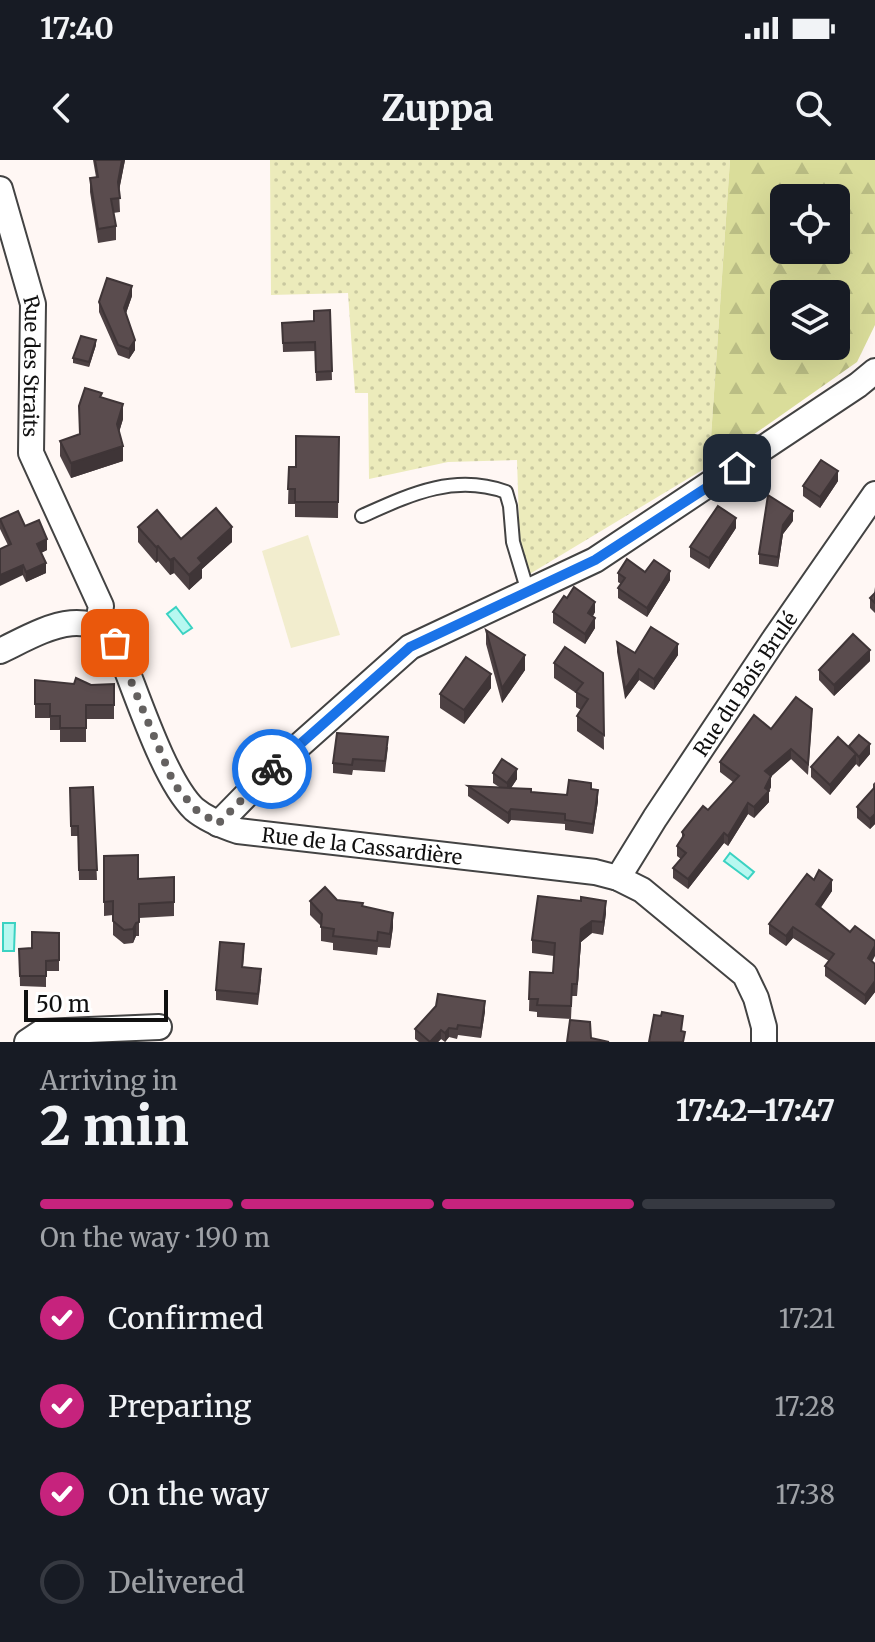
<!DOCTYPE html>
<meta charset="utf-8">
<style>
body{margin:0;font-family:Merriweather,serif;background:#242831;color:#f1f3f6;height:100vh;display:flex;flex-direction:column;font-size:30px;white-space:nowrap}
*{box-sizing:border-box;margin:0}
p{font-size:26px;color:#9ea1a6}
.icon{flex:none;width:44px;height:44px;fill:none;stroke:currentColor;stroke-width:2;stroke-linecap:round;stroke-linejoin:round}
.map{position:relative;height:882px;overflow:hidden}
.drawer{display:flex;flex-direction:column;background:#171b24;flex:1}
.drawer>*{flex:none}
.tools{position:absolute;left:770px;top:24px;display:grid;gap:16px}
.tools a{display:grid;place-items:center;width:80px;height:80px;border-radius:12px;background:#171b24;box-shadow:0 8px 32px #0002;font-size:40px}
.scale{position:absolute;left:24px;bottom:20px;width:144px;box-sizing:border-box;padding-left:8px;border:4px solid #101010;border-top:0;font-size:22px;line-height:28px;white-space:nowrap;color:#101010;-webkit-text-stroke:6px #fff;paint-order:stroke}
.pin{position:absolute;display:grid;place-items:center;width:68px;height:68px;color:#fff;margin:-34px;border-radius:16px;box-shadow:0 4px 12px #0006}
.courier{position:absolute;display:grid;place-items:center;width:80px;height:80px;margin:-40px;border:6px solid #1a73e8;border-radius:50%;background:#fff;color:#222;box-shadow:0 2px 10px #0007}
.headline em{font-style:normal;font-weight:800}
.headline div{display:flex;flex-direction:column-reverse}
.headline{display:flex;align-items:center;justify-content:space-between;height:136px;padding:0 40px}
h1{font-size:52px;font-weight:800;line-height:60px}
.bar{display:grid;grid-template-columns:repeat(4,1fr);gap:12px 8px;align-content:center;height:96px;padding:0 40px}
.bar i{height:10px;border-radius:6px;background:#363941}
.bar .selected{background:#c6237d}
.bar p{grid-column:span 4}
ol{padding:0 40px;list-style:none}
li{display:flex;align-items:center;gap:24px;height:88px}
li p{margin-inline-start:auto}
li .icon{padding:8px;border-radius:50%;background:#c6237d;color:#fff;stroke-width:4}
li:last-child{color:#9ea1a6}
li i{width:44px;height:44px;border:4px solid #363941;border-radius:50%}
.status{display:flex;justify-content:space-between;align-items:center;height:56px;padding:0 40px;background:#171b24;direction:ltr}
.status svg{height:22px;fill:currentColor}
header{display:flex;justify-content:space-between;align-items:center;height:104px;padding:0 40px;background:#171b24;font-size:36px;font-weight:800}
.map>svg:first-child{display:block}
</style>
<div class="status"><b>17:40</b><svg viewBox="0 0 49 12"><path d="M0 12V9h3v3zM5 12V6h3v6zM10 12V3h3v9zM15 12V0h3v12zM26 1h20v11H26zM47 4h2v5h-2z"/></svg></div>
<header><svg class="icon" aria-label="back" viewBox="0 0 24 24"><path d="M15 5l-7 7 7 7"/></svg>Zuppa<svg class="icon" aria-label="search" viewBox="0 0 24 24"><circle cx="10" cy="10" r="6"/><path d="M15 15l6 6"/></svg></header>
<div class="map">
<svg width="875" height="882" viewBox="0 0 875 882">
<defs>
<pattern id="grass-dots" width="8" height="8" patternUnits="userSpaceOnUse" patternTransform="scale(2)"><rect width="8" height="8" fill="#ecebbb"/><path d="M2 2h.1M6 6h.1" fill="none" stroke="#c9c8a0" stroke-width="1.8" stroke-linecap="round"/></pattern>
<pattern id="forest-firs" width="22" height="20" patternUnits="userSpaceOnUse" patternTransform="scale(2)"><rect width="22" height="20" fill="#dadd9a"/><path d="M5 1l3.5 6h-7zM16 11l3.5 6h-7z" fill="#babd84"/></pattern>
</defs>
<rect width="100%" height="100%" fill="#fff7f4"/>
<path fill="url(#grass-dots)" d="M270,0H730L709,306L528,415L520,391L517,300L448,302L369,319L368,233H355L348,133L271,135Z"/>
<path fill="url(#forest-firs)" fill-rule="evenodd" d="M730,0H875V165L857,202L709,306ZM784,38H836V90H784ZM784,134H836V186H784Z"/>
<path fill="#f2edce" d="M308,375L340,475L291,488L262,391Z"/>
<g fill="#b7f8f0" stroke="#3bd2c2" stroke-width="2">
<path d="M176,447L192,468L183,474L167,454Z"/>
<path d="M730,693L754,712L748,719L724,701Z"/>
<path d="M3,763H15L14,791H3Z"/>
</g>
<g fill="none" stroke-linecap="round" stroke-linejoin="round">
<defs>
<path id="lane" d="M362,356C409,335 454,313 506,332L510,346L513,382L528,432"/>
<g id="street">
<path id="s1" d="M0,29L33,144L31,293L101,446L97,467"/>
<path id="s2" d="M0,491C40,472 92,438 120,493C137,534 164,620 194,649C207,660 223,666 238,671L595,712L618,718L642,730L745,815L756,838L764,867V882"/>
<path d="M218,664L265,616L410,487L595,400L858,225L875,211"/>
<path id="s3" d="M618,718L655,658L773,481L875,334"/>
<path d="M27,882L42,872L159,867"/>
</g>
</defs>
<use href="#lane" stroke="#434343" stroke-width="16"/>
<use href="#street" stroke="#434343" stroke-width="28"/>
<use href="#lane" stroke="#fff" stroke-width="12"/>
<use href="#street" stroke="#fff" stroke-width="24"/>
</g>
<g fill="#4d4143">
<path d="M93,0H125L119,30L120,52L113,53L116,66V80L98,83L90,32V18L96,17Z"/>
<path d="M132,136L126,153L135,190L129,199L118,195L99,152V142Z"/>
<path d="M330,150L332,220L316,221L315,191L283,192L282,163L314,161Z"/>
<path d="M96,185L89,207L73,203V198Z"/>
<path d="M102,238L123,259L119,272L123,301L71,318L60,296V281L79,274Z"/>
<path d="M339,277L338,358L295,357V344H288L289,307H296Z"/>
<path d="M838,321L820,348L803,336V326Z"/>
<path d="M0,359L25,366L47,390L41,393L46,413L26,422L0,369Z"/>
<path d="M793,361L783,374L778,407L759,404V394Z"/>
<path d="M138,367L181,379L232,382L202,409V418L189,430L174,413L170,415L158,401L156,403L138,382Z"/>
<path d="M736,368L709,409L690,397V387Z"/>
<path d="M618,413L670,420L647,457L618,438V428L621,424L618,422Z"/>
<path d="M875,427V453L870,448V438L874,434Z"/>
<path d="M553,452H595L593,456L595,468L585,484L553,463Z"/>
<path d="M486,470L525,510L502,543L486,484Z"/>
<path d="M617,482L635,493L678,495L654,530L639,520L625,539L617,492Z"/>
<path d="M870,501L834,536L819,520V510Z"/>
<path d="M554,503L603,513L604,590L577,571V556L581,550L576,547V533L554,518Z"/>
<path d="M35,520L74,524L114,545V559H86V582H60V570H50V558H35Z"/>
<path d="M491,528L464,564L440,548V534Z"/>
<path d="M812,560L808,615L791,599L771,616V627L769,631V642L754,658L748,654L728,686L724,683L688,729L673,718V708L681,699L677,696V686L682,679V672L708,650L733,622L720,612V602L771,569Z"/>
<path d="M388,587L385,612L353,610L352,615L333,613V603Z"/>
<path d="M849,587L870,594L859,607L856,604L830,635L811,617V607Z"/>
<path d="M493,613L517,619L511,628L531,632L567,635L591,629L598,641L593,674L565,670V664L511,660L508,664L468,636V626L499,627L493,623Z"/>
<path d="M875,622V664L870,669L857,658V647L873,629V624Z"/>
<path d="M93,627L97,720H79L78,676H71L70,628Z"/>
<path d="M104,696L138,719L174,717V756L139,758V776H136L133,783L124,784L113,775V755L104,756Z"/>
<path d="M814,720L832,731L820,748L875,804V832L865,845L825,816V806L829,801L793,778L786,786L769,774V764Z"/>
<path d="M337,740L363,746L393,767L390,788L378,787L377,795L333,790V783L321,781V766L310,755V741Z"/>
<path d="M606,753L603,775L592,773L581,782L577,836H572L571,859L537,857V852L529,851L530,812L553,813L554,796L532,793V780Z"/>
<path d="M59,773V811H46V827L20,826L19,789L32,788Z"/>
<path d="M244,795L243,807L261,819L258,845L216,840V830Z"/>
<path d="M485,851L481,878L458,875L457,879L449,877L445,882L441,879L438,882H419L415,879V869Z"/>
</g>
<g fill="#3f3537">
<path d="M122,0H125L118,36V22Z"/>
<path d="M132,126V136L124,159V148Z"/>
<path d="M96,180V185L89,207V202Z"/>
<path d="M135,180V190L129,199V189Z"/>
<path d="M123,244V259L117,279V264Z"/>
<path d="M123,286V301L71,318V303Z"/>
<path d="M838,311V321L820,348V337Z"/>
<path d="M793,351V361L783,374L778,407V397L783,365Z"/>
<path d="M736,358V368L709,409V398Z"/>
<path d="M232,367V382L202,409V418L189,430V415L198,398Z"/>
<path d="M47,379V390L37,395V384Z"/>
<path d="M158,386V401L156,403V387Z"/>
<path d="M174,398V413L170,415V400Z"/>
<path d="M46,403V413L26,422V412Z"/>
<path d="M23,405V415L0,426V415Z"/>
<path d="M670,411V420L647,457V448Z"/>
<path d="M595,442V452L588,463V453Z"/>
<path d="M595,458V468L585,484V474Z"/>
<path d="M678,484V495L654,530V519Z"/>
<path d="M870,490V501L834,536V525Z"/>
<path d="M525,495V510L502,543V528Z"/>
<path d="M639,509V520L625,539V529Z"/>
<path d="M491,514V528L464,564V550Z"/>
<path d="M870,584V594L859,607V597Z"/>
<path d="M791,589V599L765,622V611Z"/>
<path d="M856,594V604L830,635V625Z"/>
<path d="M517,609V619L507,634V623Z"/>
<path d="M771,616V627L768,633L769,631V642L754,658V647Z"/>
<path d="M598,630V641L593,674V664Z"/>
<path d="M748,643V654L728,686V676Z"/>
<path d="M511,649V660L508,664V653Z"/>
<path d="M875,654V664L870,669V659Z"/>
<path d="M724,673V683L688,729V719Z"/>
<path d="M832,720V731L816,755V744Z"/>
<path d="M606,741V753L603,775V762Z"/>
<path d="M393,753V767L390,788V774Z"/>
<path d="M592,761V773L581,782L577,836L581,769Z"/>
<path d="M136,763V776L133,783V769Z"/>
<path d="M793,767V778L786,786V776Z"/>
<path d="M875,786V796L868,809V798Z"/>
<path d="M875,821V832L865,845V835Z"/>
<path d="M485,841V851L481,878V868Z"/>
<path d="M449,868V877L445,882V873Z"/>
<path d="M441,870V879L438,882H430Z"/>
</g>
<g fill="#5a4c4e" stroke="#3f3537" stroke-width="2">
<path d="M95,0H122L118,22L120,38L111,39L116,66L98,69L90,18L98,17Z"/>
<path d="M107,118L132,126L124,148L135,180L129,189L118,185L99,142Z"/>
<path d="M330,150L332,211L316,212L315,182L283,183L282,163L314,161V151Z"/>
<path d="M81,176L96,180L89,202L73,198Z"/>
<path d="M85,228L102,233L100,237L123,244L117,264L123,286L71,303L60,281L80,274L79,246Z"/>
<path d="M296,276L339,277L338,342H295V329H288L289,307H296Z"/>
<path d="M821,300L838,311L820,337L803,326Z"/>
<path d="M768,335L793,351L783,365L778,397L759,394Z"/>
<path d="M718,346L736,358L709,398L690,387Z"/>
<path d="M216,348L232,367L198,398L202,403L189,415L174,398L170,400L158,386L156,387L138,367L157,350L181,379Z"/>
<path d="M18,351L25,366L39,360L47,379L37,384L46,403L26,412L23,405L0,415V389L11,384L0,359Z"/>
<path d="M627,399L645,412L654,400L670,411L647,448L618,428L625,418L618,413Z"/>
<path d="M574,427L595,442L588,453L595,458L585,474L553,452L564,436L567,438Z"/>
<path d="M875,433V443L870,438Z"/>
<path d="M651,467L678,484L654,519L639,509L625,529L617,482L635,493Z"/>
<path d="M486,470L525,495L502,528Z"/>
<path d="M853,474L870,490L834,525L819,510Z"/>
<path d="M565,487L603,513L604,575L577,556L588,539L576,532L583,523L554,503Z"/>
<path d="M466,497L491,514L464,550L440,534Z"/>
<path d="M76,518L91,525L114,524V545H86V568H60V556H50V544H35V520L74,524Z"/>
<path d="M796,537L812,549L808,604L791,589L765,611L771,616L765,628L769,631L754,647L748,643L728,676L724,673L688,719L673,708L686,693L677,686L684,675L682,672L703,646L708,650L739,616L720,602L754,555L771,569Z"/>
<path d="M337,573L388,577L385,601L353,599L352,605L333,603Z"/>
<path d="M859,575L870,584L859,597L849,586Z"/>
<path d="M838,577L856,594L830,625L811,607Z"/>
<path d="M502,599L517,609L507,623L493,613Z"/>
<path d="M569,620L591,623V629L598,630L593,664L565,660V654L511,649L508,653L468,626L531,629V632L567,635Z"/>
<path d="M93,627L97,710H79L78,666H71L70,628Z"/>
<path d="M875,627V654L870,659L857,647Z"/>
<path d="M138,695V719L174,717V742L139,744V762L136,763L133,769L124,770L113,761V741L104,742V696Z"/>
<path d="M819,710L832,720L816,744L850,772L855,766L875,781V786L868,798L875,804V821L865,835L825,806L834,794L793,767L786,776L769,764L807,714L814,720Z"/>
<path d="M325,727L337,740L363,743L362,746L393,753L390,774L378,772L377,781L333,776L334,769L321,767L322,754L310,741Z"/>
<path d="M538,736L581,741V737L606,741L603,762L592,761L581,769L577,824H572L571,846L537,845L538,839H529L530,812L553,813L555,783L532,780Z"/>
<path d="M32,772L59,773V800L46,801V816H20L19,789L32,788Z"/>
<path d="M220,782L244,784L242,807L261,809L258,834L216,830Z"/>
<path d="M438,834L485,841L481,868L458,865L457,869L449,868L445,873L441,870L430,882L415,869L436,846Z"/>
<path d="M662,852L683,856L681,871L685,872L683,882H649L654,855L661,856Z"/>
<path d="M570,860L590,862L591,878L609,882H567Z"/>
</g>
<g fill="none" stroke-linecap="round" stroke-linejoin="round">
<path stroke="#646160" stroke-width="8" stroke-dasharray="0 14.4" d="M115,483L174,624L195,649L218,664L272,609"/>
<path stroke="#1a73e8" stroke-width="10" d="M272,609L410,487L595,400L737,308"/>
</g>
<g text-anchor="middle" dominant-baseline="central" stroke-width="8" stroke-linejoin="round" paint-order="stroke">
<g font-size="20" fill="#101010" stroke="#fff">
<text stroke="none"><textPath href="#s1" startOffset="182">Rue des Straits</textPath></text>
<text stroke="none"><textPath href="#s3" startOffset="232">Rue du Bois Brulé</textPath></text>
<text stroke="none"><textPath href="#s2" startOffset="486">Rue de la Cassardière</textPath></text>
</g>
</g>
</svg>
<div class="tools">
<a><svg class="icon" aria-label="locate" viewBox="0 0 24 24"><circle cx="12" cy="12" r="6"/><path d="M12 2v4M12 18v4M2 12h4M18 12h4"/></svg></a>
<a><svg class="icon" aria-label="layers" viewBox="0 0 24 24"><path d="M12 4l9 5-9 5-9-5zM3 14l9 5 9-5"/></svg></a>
</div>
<div class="scale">50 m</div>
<div class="pin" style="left:115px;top:483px;background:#ea580c"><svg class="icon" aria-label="bag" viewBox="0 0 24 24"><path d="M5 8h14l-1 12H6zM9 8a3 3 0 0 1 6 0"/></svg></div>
<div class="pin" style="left:737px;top:308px;background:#1f2937"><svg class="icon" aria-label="home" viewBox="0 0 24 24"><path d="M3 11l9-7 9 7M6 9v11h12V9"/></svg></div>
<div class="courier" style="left:272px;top:609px"><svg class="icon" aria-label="bike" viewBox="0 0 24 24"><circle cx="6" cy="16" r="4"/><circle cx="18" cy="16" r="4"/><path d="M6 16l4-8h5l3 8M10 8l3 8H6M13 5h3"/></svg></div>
</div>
<section class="drawer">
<div class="headline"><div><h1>2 min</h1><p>Arriving in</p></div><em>17:42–17:47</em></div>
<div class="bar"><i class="selected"></i><i class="selected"></i><i class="selected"></i><i></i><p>On the way · 190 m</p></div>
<ol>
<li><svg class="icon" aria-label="check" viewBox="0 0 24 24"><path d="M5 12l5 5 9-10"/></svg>Confirmed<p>17:21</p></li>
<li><svg class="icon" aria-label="check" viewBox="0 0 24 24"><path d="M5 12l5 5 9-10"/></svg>Preparing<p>17:28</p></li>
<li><svg class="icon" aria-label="check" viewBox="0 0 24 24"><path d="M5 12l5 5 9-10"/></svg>On the way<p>17:38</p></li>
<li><i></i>Delivered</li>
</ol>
</section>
